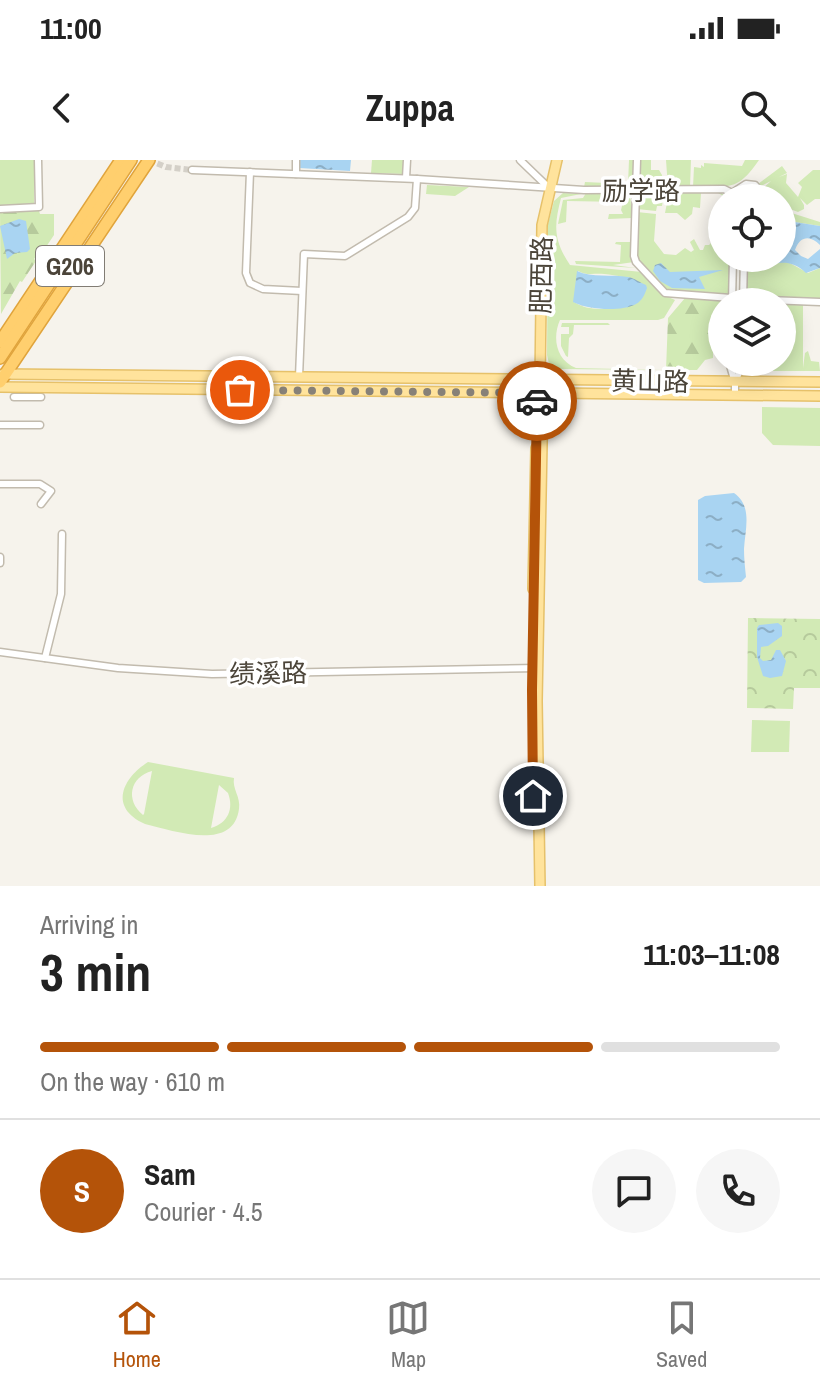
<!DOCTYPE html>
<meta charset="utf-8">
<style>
body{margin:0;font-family:"Archivo Narrow","Noto Sans SC",sans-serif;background:#f6f6f6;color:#222;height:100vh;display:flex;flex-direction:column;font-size:30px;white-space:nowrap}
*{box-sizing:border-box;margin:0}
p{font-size:26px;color:#767676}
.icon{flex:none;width:44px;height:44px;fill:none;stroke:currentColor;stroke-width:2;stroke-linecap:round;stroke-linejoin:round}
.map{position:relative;height:726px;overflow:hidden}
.drawer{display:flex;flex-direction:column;background:#fff;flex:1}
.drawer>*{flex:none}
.tools{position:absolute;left:708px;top:24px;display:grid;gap:16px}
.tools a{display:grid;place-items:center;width:88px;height:88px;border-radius:50%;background:#fff;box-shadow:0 4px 20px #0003;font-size:40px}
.pin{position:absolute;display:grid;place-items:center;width:68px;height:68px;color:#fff;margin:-34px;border:4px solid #fff;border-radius:50%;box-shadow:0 2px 8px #0007}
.courier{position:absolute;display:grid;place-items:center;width:80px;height:80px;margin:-40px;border:6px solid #b45309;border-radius:50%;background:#fff;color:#222;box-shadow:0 2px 10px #0007}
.head em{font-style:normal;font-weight:700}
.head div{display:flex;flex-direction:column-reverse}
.head{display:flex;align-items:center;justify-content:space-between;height:136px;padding:0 40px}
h1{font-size:52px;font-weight:700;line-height:60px}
.bar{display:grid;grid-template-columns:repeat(4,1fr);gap:12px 8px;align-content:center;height:96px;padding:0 40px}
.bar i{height:10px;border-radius:6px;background:#e0e0e0}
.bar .selected{background:#b45309}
.bar p{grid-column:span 4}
.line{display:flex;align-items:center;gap:20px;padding:0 40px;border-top:2px solid #e0e0e0}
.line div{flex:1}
.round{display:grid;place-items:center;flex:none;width:84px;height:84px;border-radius:42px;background:#f6f6f6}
.status{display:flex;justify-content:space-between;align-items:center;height:56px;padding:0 40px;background:#fff;direction:ltr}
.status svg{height:22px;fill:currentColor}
header{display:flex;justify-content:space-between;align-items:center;height:104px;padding:0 40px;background:#fff;font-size:36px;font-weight:700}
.menu{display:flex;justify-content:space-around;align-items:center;height:112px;border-top:2px solid #e0e0e0;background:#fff;font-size:22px;color:#767676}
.menu a{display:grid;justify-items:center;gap:4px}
.menu .selected{color:#b45309}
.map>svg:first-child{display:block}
</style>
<div class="status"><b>11:00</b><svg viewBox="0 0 49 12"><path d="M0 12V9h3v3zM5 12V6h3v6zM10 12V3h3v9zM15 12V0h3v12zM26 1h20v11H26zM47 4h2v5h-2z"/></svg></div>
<header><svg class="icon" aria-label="back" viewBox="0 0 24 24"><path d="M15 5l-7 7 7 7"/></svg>Zuppa<svg class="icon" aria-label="search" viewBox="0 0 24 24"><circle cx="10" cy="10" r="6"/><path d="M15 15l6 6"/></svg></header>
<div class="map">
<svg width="820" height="726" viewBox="0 0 820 726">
<defs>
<pattern id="forest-firs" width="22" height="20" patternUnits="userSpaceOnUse" patternTransform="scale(2)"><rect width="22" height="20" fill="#d2eab5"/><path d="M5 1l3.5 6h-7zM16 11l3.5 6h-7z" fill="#b6ca9c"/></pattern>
<pattern id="park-crowns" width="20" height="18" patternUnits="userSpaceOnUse" patternTransform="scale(2)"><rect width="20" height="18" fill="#d2eab5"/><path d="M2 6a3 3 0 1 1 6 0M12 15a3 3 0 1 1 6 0" fill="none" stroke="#b6ca9c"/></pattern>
<pattern id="water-ripples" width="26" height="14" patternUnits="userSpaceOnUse" patternTransform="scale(2)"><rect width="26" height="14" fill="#a9d4f2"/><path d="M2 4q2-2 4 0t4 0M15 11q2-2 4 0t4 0" fill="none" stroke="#8caec5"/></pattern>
</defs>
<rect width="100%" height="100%" fill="#f6f3ec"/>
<g fill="#d2eab5" fill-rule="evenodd">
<path d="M0,0H34V44L0,46Z"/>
<path d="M372,0H405L404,14L371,13Z"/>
<path d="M629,0H634L633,27H584L585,22L628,24Z"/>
<path d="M638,0H651V10H659L662,15L663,26L660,28H639Z"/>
<path d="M666,0H691L690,27L668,28Z"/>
<path d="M745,0H759C737,32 730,26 693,27L694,7L701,8V5L704,7V3L742,6Z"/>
<path d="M782,6L787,13L779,17L787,14L786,23L798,37L802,27L798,23L813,10H820V39H815L807,45L800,38L804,45V49L798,52L782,46V38H770L762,29L771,21L761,26L758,24Z"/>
<path d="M427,25L469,27L455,36L426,34Z"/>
<path d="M719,31L727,38L718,33H701L700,48L693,47L692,54L685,60L677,53H665L669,33Z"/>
<path d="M642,32L664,33L662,46H657L656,51L637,49L638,37Z"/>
<path d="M563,33L581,34L561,38C554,65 553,80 570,105L642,112L664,135L675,140L664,158L658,160H560C552,178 556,200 576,208L666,210L557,209L549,204L547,195L548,64L554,41ZM578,111C587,116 594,113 604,114C617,115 630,118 641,125L628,146C609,148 591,153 574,142Z"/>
<path d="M586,33H630L632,58L608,59L609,54H623L621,50L623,42L567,41L566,62L558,64L563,40L583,38Z"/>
<path d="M782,50L820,62V66L782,60Z"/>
<path d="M637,52L656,54L654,81L664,94L676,95L685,88L691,92L694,90L690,82L694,79L700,90H703L705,85H709L722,72V98H731L729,133L725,135L669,133C633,97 635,103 637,52Z"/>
<path d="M616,82H631L634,102L613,105L636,108L576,104L575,101L620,102L621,85L615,84Z"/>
<path d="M746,98H781L774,103L749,108L786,101L808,113L820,108V139L747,137L745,134Z"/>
<path d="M782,142L802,143L803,145V208L805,193L808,191L811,201L819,202L820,211H773L768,202H782Z"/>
<path d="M562,163H608L610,165H574L573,174L569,178L568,197L566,196L561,186V174H569V167H561Z"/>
<path d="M762,247L820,248V286L773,285L762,273Z"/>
<path d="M752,560L790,561L789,592H751Z"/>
<path d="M148,602L234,618C232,629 241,637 239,649C233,693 172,670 145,664C108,647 123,618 148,602ZM152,611L144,654L143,655C125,640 130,617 152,611ZM219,625L228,633C234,649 228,663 211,668Z"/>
</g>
<g fill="url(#forest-firs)">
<path d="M0,51H39L40,54H54V75L40,96L37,95L34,99L36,101L22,122L20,121L1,154Z"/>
<path d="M685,138L722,139L728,142H722V179L713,180V198L705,200L697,210H666L668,158Z"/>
</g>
<path fill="url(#park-crowns)" d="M748,458L820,459V528H794L793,549L747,548Z"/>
<g fill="url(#water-ripples)">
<path d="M300,0H351L350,11L299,8Z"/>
<path d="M19,59L26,61L30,89L27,92L15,93L7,99L0,66Z"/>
<path d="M782,60L820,66V85C810,75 800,76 795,90L801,96L808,99L820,89V108L806,113C787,95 773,106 749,108L774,103L782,98Z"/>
<path d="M661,103L670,112L723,110L699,117L705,129L672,128L660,121L653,111L655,105Z"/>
<path d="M577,111C592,118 612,114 628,117C635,118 640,123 646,125L647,128C645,134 642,141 636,144C622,152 588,150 573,142Z"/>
<path d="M734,333C753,346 745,370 744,389C744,398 745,408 746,417L741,422L704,423L698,420V340L705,336Z"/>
<path d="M778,463L782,466V476L768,486L761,487L760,498L763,501L771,500L776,490H780L786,501L782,516L770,518L763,516L757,497V468L759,465Z"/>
</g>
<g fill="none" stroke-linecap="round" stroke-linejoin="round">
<path stroke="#d4d0c8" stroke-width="6" stroke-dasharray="6 3" stroke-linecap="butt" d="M149,0L166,7L192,10"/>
<defs>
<g id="minor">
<path d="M520,0L549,28"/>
<path d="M637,0L634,96L636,102L665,133L731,138"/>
<path d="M192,10L417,19L584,30L724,29L732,33"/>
<path d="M250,12L246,113L250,123L263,129L302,131"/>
<path d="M296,14V0"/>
<path d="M406,18L407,0"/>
<path d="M732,38V33L746,24L755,25L759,31L754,38"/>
<path d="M0,49L39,47L38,0"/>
<path d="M743,139L820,142"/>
<path d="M732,142L733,98"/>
<path d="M743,142L744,98"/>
<path d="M729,202L735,223V234"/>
<path d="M299,217L304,94L345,96L408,57L415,48L417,19"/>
<path d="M735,223L743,202"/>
<path d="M14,237H41"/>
<path d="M0,265H40"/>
<path d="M0,324H40L51,331L41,344"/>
<path d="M0,397V403"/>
<path d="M0,492L118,508L212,514L538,508"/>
<path d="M45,498L61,434L62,374"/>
</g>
<g id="major">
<path d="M3,214L820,222"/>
<path d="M540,221L542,65L557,0"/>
<path d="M0,227L820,236"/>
<path d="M533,429L536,288"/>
<path d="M540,726L537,541L543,233"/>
</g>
<g id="highway">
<path d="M0,182L121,0"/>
<path d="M0,198L131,0"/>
<path d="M0,222L149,0"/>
</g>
</defs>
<use href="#minor" stroke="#c2bbae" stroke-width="9"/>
<use href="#major" stroke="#e6c16a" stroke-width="12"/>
<use href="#highway" stroke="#e0a43c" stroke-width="14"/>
<use href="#minor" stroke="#fff" stroke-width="6"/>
<use href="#major" stroke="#ffe39c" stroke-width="9"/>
<use href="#highway" stroke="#ffcf6e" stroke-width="11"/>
</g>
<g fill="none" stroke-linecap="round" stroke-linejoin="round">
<path stroke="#878178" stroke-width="8" stroke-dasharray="0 14.4" d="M240,230L537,233V241"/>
<path stroke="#b45309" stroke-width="10" d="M533,636L532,530L537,241"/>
</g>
<g text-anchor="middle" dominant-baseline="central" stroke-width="7" stroke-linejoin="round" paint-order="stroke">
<rect fill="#fff" stroke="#817c74" stroke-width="2" x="36" y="86" width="68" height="40" rx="6"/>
<g font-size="24" font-weight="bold" fill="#4b4439">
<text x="70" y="106">G206</text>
</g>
<g font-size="26" fill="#4b4439" stroke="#fff">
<text x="641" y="30">励学路</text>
<text transform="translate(541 115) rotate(-89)">肥西路</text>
<text transform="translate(650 221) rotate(1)">黄山路</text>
<text transform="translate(268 513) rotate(-1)">绩溪路</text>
</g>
</g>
</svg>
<div class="tools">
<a><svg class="icon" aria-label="locate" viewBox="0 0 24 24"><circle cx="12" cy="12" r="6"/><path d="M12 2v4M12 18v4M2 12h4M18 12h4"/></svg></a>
<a><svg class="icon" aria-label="layers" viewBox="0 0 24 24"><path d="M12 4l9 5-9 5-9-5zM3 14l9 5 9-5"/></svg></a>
</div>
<div class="pin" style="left:240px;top:230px;background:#ea580c"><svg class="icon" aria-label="bag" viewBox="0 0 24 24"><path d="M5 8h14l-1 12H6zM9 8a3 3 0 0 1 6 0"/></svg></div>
<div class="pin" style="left:533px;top:636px;background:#1f2937"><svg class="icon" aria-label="home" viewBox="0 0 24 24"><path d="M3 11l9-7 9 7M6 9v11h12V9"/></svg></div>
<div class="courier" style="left:537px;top:241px"><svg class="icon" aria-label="car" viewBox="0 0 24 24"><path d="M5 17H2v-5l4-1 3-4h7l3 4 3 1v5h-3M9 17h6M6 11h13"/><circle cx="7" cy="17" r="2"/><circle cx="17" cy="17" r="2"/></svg></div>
</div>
<section class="drawer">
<div class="head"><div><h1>3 min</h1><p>Arriving in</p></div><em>11:03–11:08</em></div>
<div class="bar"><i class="selected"></i><i class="selected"></i><i class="selected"></i><i></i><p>On the way · 610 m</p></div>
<div class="line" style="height:144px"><b class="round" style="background:#b45309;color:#fff">S</b><div><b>Sam</b><p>Courier · 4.5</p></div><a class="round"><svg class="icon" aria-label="chat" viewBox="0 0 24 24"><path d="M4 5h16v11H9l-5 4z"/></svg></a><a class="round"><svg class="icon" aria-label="phone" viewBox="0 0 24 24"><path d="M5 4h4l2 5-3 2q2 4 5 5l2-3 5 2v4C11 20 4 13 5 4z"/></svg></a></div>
</section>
<nav class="menu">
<a class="selected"><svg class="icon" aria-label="home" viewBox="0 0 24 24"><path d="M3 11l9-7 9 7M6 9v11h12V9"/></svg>Home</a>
<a><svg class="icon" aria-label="map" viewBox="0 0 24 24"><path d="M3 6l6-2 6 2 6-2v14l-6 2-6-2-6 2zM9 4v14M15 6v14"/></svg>Map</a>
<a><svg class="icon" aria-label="saved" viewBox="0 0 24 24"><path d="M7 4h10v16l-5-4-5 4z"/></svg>Saved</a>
</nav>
